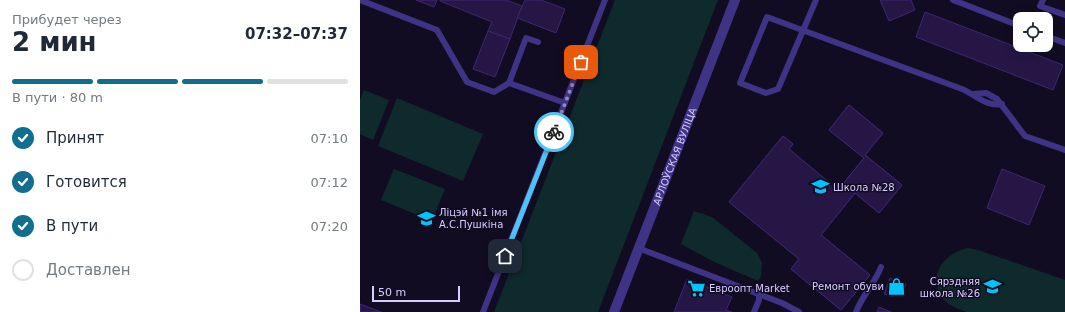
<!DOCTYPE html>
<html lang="ru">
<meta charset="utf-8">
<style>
body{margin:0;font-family:"DejaVu Sans",sans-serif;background:#f6f6f7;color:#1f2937;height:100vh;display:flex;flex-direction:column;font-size:15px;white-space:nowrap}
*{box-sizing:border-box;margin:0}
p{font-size:13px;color:#747a83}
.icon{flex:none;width:22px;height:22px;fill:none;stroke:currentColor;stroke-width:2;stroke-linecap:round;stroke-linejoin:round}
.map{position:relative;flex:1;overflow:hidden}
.side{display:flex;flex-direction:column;background:#fff;width:360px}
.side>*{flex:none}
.tools{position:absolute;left:653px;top:12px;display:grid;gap:8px}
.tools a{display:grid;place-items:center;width:40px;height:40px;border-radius:8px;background:#fff;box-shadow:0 2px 10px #0003;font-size:20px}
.scale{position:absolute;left:12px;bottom:10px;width:88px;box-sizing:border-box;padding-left:4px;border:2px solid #d8cdff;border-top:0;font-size:11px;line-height:14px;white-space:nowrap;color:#d8cdff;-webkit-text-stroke:3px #120c22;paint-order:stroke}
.pin{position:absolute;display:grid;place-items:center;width:34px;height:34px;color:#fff;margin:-17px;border-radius:8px;box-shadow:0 2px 6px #0006}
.courier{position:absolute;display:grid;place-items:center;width:40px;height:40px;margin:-20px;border:3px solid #4fc3f7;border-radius:50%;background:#fff;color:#222;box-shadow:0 1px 5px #0007}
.headline em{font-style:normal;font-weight:600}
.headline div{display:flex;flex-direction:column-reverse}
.headline{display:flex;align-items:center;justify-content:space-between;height:68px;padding:0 12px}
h1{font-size:26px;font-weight:600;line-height:30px}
.bar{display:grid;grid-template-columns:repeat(4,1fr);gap:6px 4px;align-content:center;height:48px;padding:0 12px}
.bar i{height:5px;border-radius:3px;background:#e0e1e3}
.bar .selected{background:#116e8e}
.bar p{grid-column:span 4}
ol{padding:0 12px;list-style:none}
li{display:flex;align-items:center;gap:12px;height:44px}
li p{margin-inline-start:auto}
li .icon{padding:4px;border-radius:50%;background:#116e8e;color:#fff;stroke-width:4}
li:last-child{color:#747a83}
li i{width:22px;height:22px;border:2px solid #e0e1e3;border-radius:50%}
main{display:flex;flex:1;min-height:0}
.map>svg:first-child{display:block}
</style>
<main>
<section class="side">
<div class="headline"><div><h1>2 мин</h1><p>Прибудет через</p></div><em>07:32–07:37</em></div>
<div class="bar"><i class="selected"></i><i class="selected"></i><i class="selected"></i><i></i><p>В пути · 80 m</p></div>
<ol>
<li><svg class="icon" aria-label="check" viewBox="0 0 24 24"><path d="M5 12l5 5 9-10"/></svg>Принят<p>07:10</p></li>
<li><svg class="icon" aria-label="check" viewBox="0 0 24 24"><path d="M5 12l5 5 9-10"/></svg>Готовится<p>07:12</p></li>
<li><svg class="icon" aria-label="check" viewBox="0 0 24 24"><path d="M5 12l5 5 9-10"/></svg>В пути<p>07:20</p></li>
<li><i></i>Доставлен</li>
</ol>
</section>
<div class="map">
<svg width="705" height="312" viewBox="0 0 705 312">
<rect width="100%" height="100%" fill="#120c22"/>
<g fill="#0e2a2d">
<path d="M255,0H358L238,312H134Z"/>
<path d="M4,90L29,100L13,140L0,134V100Z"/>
<path d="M37,98L123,134L103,181L18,146Z"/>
<path d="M34,169L85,189L72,221L21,200Z"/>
<path d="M334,211L352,217L397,253L402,263L401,276L398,281L354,262L321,244Z"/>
<path d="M608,248L618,250L705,280V312H607C599,309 591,307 585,301C565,278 583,253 608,248Z"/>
</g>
<g fill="#251645" stroke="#3e2673" fill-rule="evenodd">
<path d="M56,0H77L74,7Z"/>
<path d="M80,0H146L162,6L150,39L128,31L132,22L80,1Z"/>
<path d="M165,0H181L205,9L196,33L157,18Z"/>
<path d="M520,0H551L555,10L529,21Z"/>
<path d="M565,12L703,65L693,90L556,37Z"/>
<path d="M128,31L150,39L135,77L113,69Z"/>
<path d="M489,105L523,133L505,155L542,185L519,213L495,193L461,235L510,275L481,310L431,269L439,259L369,202L423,136L433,144L429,149L478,190L504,158L469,130ZM426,170L457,195L432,226L401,200Z"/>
<path d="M489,105L523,133L505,155L542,185L519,213L495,193L461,235L510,275L481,310L431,269L439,259L369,202L423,136L433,144L429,149L478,190L504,158L469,130Z"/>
<path d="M642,169L685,186L669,225L627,208Z"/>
<path d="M530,278L546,284L543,292L536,290L533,297L524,294Z"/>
<path d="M327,279L372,297L366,310L372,312H314Z"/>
<path d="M0,304L21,312H0Z"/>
<path d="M519,307L531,312H517Z"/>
</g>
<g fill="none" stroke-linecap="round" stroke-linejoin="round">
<g stroke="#3f3385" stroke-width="6">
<path d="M0,0L77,30L107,82L134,92L149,83L205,103"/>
<path d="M456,0L418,89L406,93L380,83L407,17L602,89C616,95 626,107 642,104"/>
<path d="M593,0L660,26"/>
<path d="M683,0L680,6L705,15"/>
<path d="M686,36L705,43"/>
<path d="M149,83L166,38L178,42"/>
<path d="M614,94L626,93L637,99L665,136L705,150"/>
<path d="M278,248L422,303L439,312"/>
<path d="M123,312L245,0"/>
<path d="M394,312L399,300V294"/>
<path d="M496,312C502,296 515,283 521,267"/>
</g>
<path stroke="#3f3385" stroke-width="10" id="s1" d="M254,312L375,0"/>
</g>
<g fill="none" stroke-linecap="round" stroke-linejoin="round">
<path stroke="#9389b2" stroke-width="4" stroke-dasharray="0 7.2" d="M194,132L221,62"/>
<path stroke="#4fc3f7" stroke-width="5" d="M145,256L194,132"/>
</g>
<defs>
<symbol id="school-bare" viewBox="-9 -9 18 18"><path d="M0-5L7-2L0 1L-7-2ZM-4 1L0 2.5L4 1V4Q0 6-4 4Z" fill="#00c3f8" stroke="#120c22" stroke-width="2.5" paint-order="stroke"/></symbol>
<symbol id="shop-bare" viewBox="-9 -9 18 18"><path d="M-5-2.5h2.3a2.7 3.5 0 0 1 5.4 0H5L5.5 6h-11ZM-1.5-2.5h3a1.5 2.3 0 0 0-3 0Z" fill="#00c3f8" stroke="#120c22" stroke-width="2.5" paint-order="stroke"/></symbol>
<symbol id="supermarket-bare" viewBox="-9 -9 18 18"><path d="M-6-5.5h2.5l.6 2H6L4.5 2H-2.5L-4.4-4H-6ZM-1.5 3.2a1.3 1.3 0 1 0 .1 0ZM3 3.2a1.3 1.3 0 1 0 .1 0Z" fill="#00c3f8" stroke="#120c22" stroke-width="2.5" paint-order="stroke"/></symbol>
</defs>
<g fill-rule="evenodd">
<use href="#school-bare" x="448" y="174" width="25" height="25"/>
<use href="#school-bare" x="54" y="206" width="25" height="25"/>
<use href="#shop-bare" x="524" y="274" width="25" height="25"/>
<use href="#school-bare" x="620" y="274" width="25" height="25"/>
<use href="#supermarket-bare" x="324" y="276" width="25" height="25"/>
</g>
<g text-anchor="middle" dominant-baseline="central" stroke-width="3" stroke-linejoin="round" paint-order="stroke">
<g font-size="10" fill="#d8cdff" stroke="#120c22">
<text stroke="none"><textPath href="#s1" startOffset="167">АРЛОЎСКАЯ ВУЛІЦА</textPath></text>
</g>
<g font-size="10" fill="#d8cdff" stroke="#120c22" text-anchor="start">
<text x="473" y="187">Школа №28</text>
<text x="79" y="212">Ліцэй №1 імя<tspan x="79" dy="12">А.С.Пушкіна</tspan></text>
<text x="620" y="281" text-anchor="end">Сярэдняя<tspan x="620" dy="12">школа №26</tspan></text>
<text x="524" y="286" text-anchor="end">Ремонт обуви</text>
<text x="349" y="288">Евроопт Market</text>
</g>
</g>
</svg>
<div class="tools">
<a><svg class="icon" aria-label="locate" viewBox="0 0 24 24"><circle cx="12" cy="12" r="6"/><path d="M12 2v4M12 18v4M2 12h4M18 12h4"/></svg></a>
</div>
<div class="scale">50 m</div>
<div class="pin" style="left:221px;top:62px;background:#ea580c"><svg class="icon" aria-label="bag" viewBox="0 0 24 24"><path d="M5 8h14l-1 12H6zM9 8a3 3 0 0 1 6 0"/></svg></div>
<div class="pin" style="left:145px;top:256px;background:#1f2937"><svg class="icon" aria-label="home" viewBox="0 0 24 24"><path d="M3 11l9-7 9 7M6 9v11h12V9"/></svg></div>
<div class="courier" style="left:194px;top:132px"><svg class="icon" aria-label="bike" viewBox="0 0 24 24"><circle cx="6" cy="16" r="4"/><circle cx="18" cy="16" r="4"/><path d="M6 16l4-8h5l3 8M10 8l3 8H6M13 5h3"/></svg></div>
</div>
</main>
